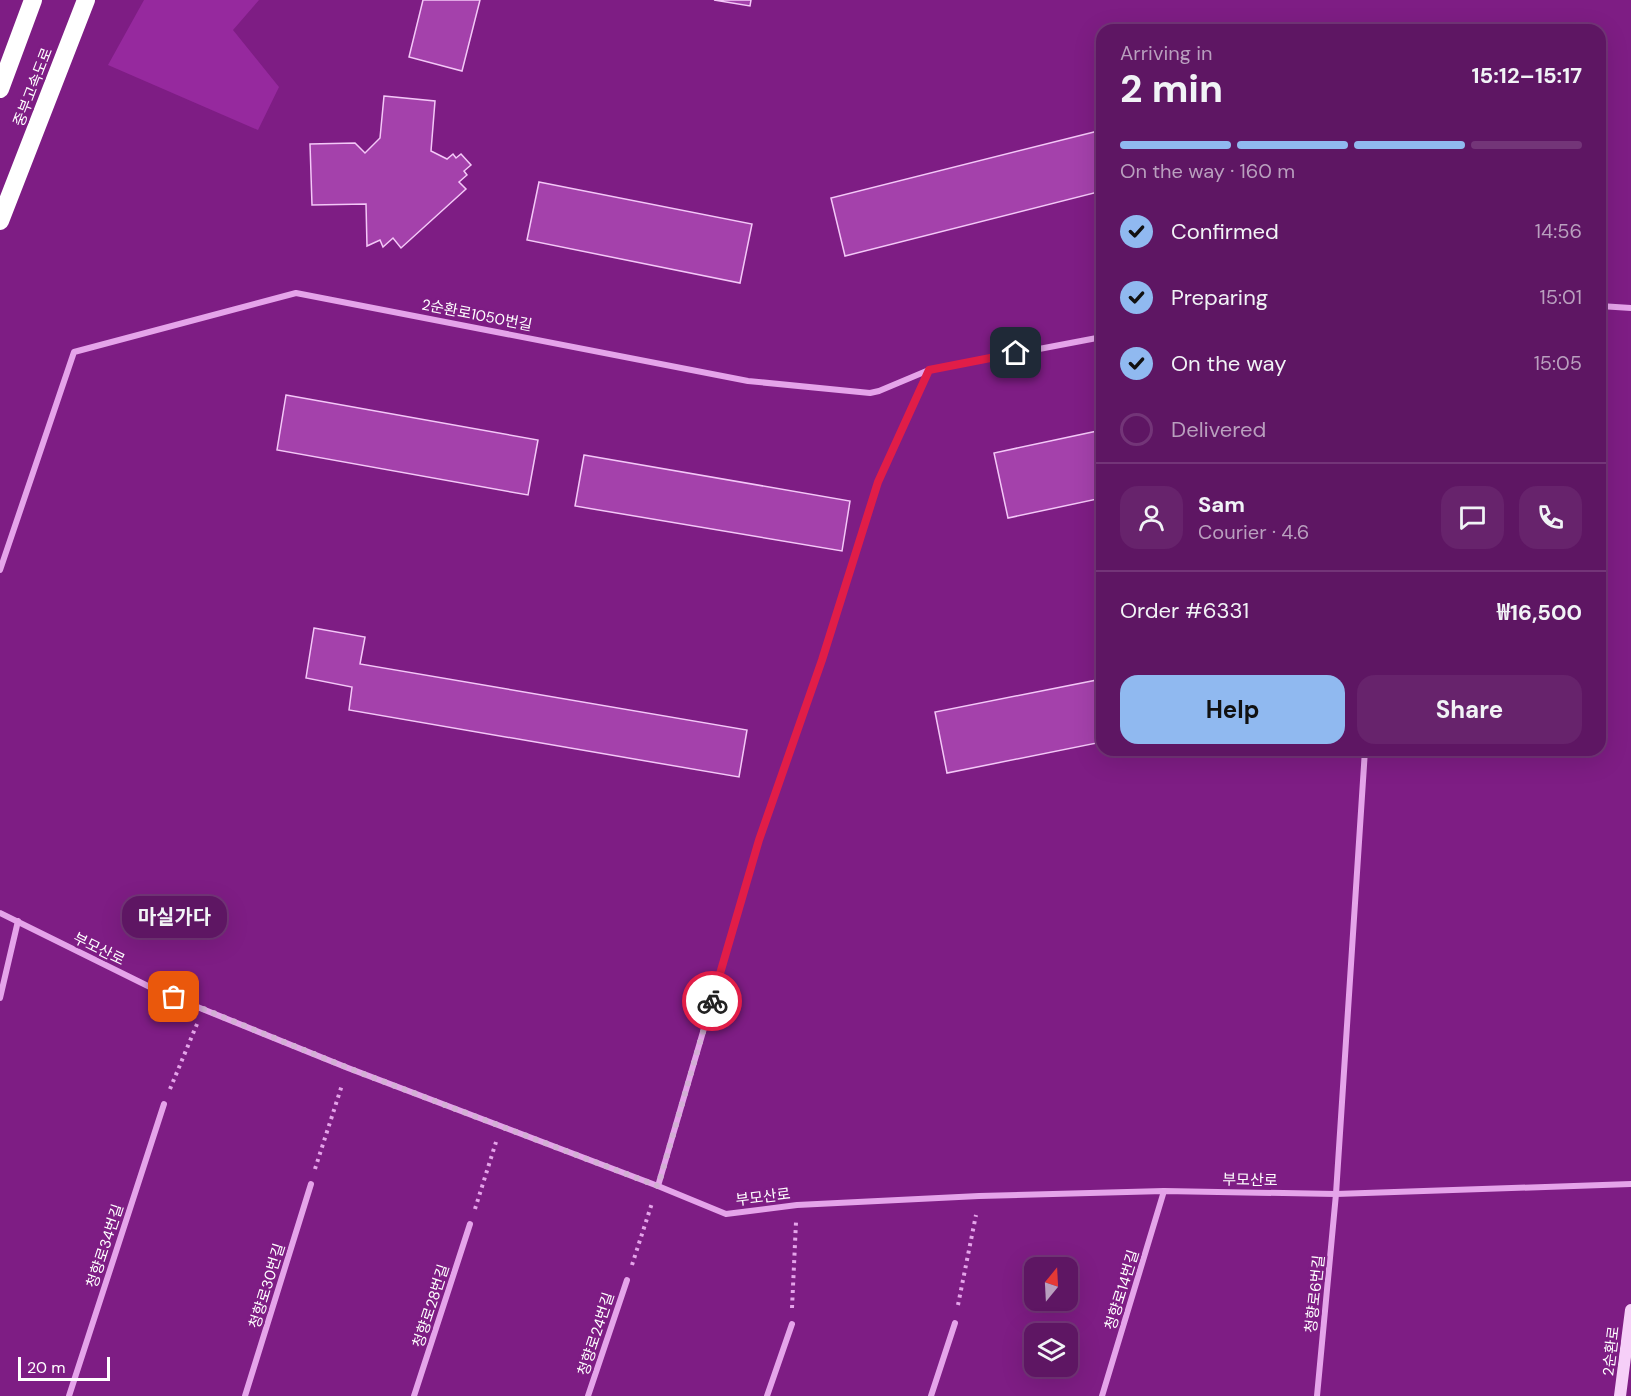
<!DOCTYPE html>
<meta charset="utf-8">
<style>
body{margin:0;font-family:"DM Sans","Noto Sans KR",sans-serif;background:#67236c;color:#f1f3f6;height:100vh;display:flex;flex-direction:column;font-size:22px;white-space:nowrap}
*{box-sizing:border-box;margin:0}
p{font-size:20px;color:#b99fbe}
.icon{flex:none;width:33px;height:33px;fill:none;stroke:currentColor;stroke-width:2;stroke-linecap:round;stroke-linejoin:round}
.map{position:relative;flex:1;overflow:hidden}
.details{position:absolute;left:1096px;top:24px;width:510px;height:732px;display:flex;flex-direction:column;background:#5e1663;border-radius:18px;box-shadow:0 6px 24px #0002,0 0 0 2px #733578}
.details>*{flex:none}
.needle{width:39px;rotate:18deg}
.buttons{position:absolute;left:1024px;top:1257px;display:grid;gap:12px}
.buttons a{display:grid;place-items:center;width:54px;height:54px;border-radius:12px;background:#5e1663;box-shadow:0 6px 24px #0002,0 0 0 2px #733578;font-size:30px}
.scale{position:absolute;left:18px;bottom:15px;width:92px;box-sizing:border-box;padding-left:6px;border:3px solid #fff;border-top:0;font-size:16px;line-height:21px;white-space:nowrap;color:#fff;-webkit-text-stroke:4px #7e1d84;paint-order:stroke}
.pin{position:absolute;display:grid;place-items:center;width:51px;height:51px;color:#fff;margin:-26px;border-radius:12px;box-shadow:0 3px 9px #0006}
.courier{position:absolute;display:grid;place-items:center;width:60px;height:60px;margin:-30px;border:4px solid #e11d48;border-radius:50%;background:#fff;color:#222;box-shadow:0 2px 8px #0007}
.bubble{position:absolute;height:42px;border-radius:18px;background:#5e1663;box-shadow:0 6px 24px #0002,0 0 0 2px #733578;font-size:20px;font-weight:700;line-height:42px;text-align:center}
.overview em{font-style:normal;font-weight:700}
.overview div{display:flex;flex-direction:column-reverse}
.overview{display:flex;align-items:center;justify-content:space-between;height:102px;padding:0 24px}
h1{font-size:39px;font-weight:700;line-height:45px}
.bar{display:grid;grid-template-columns:repeat(4,1fr);gap:9px 6px;align-content:center;height:72px;padding:0 24px}
.bar i{height:8px;border-radius:4px;background:#733578}
.bar .current{background:#90b9f0}
.bar p{grid-column:span 4}
.line{display:flex;align-items:center;gap:15px;padding:0 24px;border-top:2px solid #733578}
.line div{flex:1}
.round{display:grid;place-items:center;flex:none;width:63px;height:63px;border-radius:18px;background:#67236c}
ol{padding:0 24px;list-style:none}
li{display:flex;align-items:center;gap:18px;height:66px}
li p{margin-inline-start:auto}
li .icon{padding:6px;border-radius:50%;background:#90b9f0;color:#111;stroke-width:4}
li:last-child{color:#b99fbe}
li i{width:33px;height:33px;border:3px solid #733578;border-radius:50%}
.button{display:flex;gap:12px;margin-top:auto;padding:12px 24px}
.button a{flex:1;height:69px;border-radius:18px;background:#90b9f0;color:#111;font-size:24px;font-weight:700;line-height:69px;text-align:center}
.button a+a{background:#67236c;color:#f1f3f6}
.map>svg:first-child{display:block}
</style>
<div class="map">
<svg width="1631" height="1396" viewBox="0 0 1631 1396">
<rect width="100%" height="100%" fill="#7e1d84"/>
<path fill="#96299e" d="M144,0H259L233,30L279,87L258,130L108,65Z"/>
<g fill="#a441ab" stroke="#f4c8f8" stroke-width="1.5">
<path d="M423,0H480L462,71L409,57Z"/>
<path d="M714,0H751L750,6Z"/>
<path d="M384,96L435,101L431,151L447,159L453,154L456,158L461,154L471,165L464,171L467,175L459,182L466,189L401,248L393,238L383,247L380,240L367,246L366,204L312,205L310,144L355,143L365,153L380,138Z"/>
<path d="M1102,130V191L845,256L831,198Z"/>
<path d="M539,182L752,224L740,283L527,240Z"/>
<path d="M286,395L538,440L528,495L277,450Z"/>
<path d="M1102,430V498L1008,518L994,453Z"/>
<path d="M584,455L850,501L842,551L575,506Z"/>
<path d="M314,628L365,637L360,664L747,730L739,777L349,710L352,687L306,678Z"/>
<path d="M1102,679V742L947,773L935,712Z"/>
</g>
<g fill="none" stroke-linecap="round" stroke-linejoin="round">
<g stroke="#e5a4ea" stroke-width="4" stroke-dasharray="3 4.5" stroke-linecap="butt">
<path d="M170,1089L197,1024"/>
<path d="M315,1169L342,1085"/>
<path d="M475,1209L496,1142"/>
<path d="M632,1265L652,1203"/>
<path d="M958,1305L976,1215"/>
<path d="M792,1308L796,1222"/>
</g>
<g stroke="#e5a4ea" stroke-width="6">
<path d="M1600,306L1631,308"/>
<path d="M0,570L74,352L296,293L748,381L870,393L879,391L929,370L1102,337"/>
<path d="M0,913L158,991L348,1068L658,1186L726,1214L797,1205L979,1196L1164,1191L1336,1194L1631,1184"/>
<path d="M0,998L18,921"/>
<path d="M658,1186L759,840L822,660L878,482L929,370"/>
<path d="M69,1396L164,1104"/>
<path d="M245,1396L311,1184"/>
<path d="M414,1396L470,1224"/>
<path d="M588,1396L627,1280"/>
<path d="M767,1396L792,1324"/>
<path d="M931,1396L955,1323"/>
<path d="M1102,1396L1164,1191"/>
<path d="M1317,1396L1336,1194L1365,750"/>
</g>
<path stroke="#f6cff8" stroke-width="12" d="M1620,1396L1631,1310"/>
<g stroke="#fff" stroke-width="18">
<path d="M0,89L33,0"/>
<path d="M0,221L86,0"/>
</g>
</g>
<g fill="none" stroke-linecap="round" stroke-linejoin="round">
<path stroke="#d2b0d4" stroke-width="6" stroke-dasharray="0 10.8" d="M174,997L348,1068L658,1186L712,1001"/>
<path stroke="#e11d48" stroke-width="8" d="M712,1001L759,840L822,660L878,482L929,370L1016,353"/>
</g>
<g text-anchor="middle" dominant-baseline="central" stroke-width="5" stroke-linejoin="round" paint-order="stroke">
<g font-size="15" fill="#fff" stroke="#7e1d84">
<text transform="translate(33 87) rotate(-69)">중부고속도로</text>
<text transform="translate(477 315) rotate(11)">2순환로1050번길</text>
<text transform="translate(99 949) rotate(26)">부모산로</text>
<text transform="translate(1250 1180) rotate(1)">부모산로</text>
<text transform="translate(763 1197) rotate(-7)">부모산로</text>
<text transform="translate(105 1246) rotate(-72)">청향로34번길</text>
<text transform="translate(267 1286) rotate(-73)">청향로30번길</text>
<text transform="translate(1122 1290) rotate(-73)">청향로14번길</text>
<text transform="translate(1315 1294) rotate(-84)">청향로6번길</text>
<text transform="translate(431 1306) rotate(-72)">청향로28번길</text>
<text transform="translate(596 1334) rotate(-72)">청향로24번길</text>
<text transform="translate(1611 1351) rotate(-83)">2순환로</text>
</g>
</g>
</svg>
<div class="buttons">
<a><svg class="needle" viewBox="-14 -14 28 28"><path d="M0-13l5 13h-10z" fill="#e53935"/><path d="M0 13l5-13h-10z" fill="#b99fbe"/></svg></a>
<a><svg class="icon" aria-label="layers" viewBox="0 0 24 24"><path d="M12 4l9 5-9 5-9-5zM3 14l9 5 9-5"/></svg></a>
</div>
<div class="scale">20 m</div>
<div class="pin" style="left:174px;top:997px;background:#ea580c"><svg class="icon" aria-label="bag" viewBox="0 0 24 24"><path d="M5 8h14l-1 12H6zM9 8a3 3 0 0 1 6 0"/></svg></div>
<div class="pin" style="left:1016px;top:353px;background:#1f2937"><svg class="icon" aria-label="home" viewBox="0 0 24 24"><path d="M3 11l9-7 9 7M6 9v11h12V9"/></svg></div>
<div class="courier" style="left:712px;top:1001px"><svg class="icon" aria-label="bike" viewBox="0 0 24 24"><circle cx="6" cy="16" r="4"/><circle cx="18" cy="16" r="4"/><path d="M6 16l4-8h5l3 8M10 8l3 8H6M13 5h3"/></svg></div>
<div class="bubble" style="left:122px;top:896px;width:105px">마실가다</div>
<section class="details">
<div class="overview"><div><h1>2 min</h1><p>Arriving in</p></div><em>15:12–15:17</em></div>
<div class="bar"><i class="current"></i><i class="current"></i><i class="current"></i><i></i><p>On the way · 160 m</p></div>
<ol>
<li><svg class="icon" aria-label="check" viewBox="0 0 24 24"><path d="M5 12l5 5 9-10"/></svg>Confirmed<p>14:56</p></li>
<li><svg class="icon" aria-label="check" viewBox="0 0 24 24"><path d="M5 12l5 5 9-10"/></svg>Preparing<p>15:01</p></li>
<li><svg class="icon" aria-label="check" viewBox="0 0 24 24"><path d="M5 12l5 5 9-10"/></svg>On the way<p>15:05</p></li>
<li><i></i>Delivered</li>
</ol>
<div class="line" style="height:108px"><a class="round"><svg class="icon" aria-label="person" viewBox="0 0 24 24"><circle cx="12" cy="8" r="4"/><path d="M4 21q1-7 8-7t8 7"/></svg></a><div><b>Sam</b><p>Courier · 4.6</p></div><a class="round"><svg class="icon" aria-label="chat" viewBox="0 0 24 24"><path d="M4 5h16v11H9l-5 4z"/></svg></a><a class="round"><svg class="icon" aria-label="phone" viewBox="0 0 24 24"><path d="M5 4h4l2 5-3 2q2 4 5 5l2-3 5 2v4C11 20 4 13 5 4z"/></svg></a></div>
<div class="line" style="height:78px"><div>Order #6331</div><b>₩16,500</b></div>
<div class="button"><a>Help</a><a>Share</a></div>
</section>
</div>
